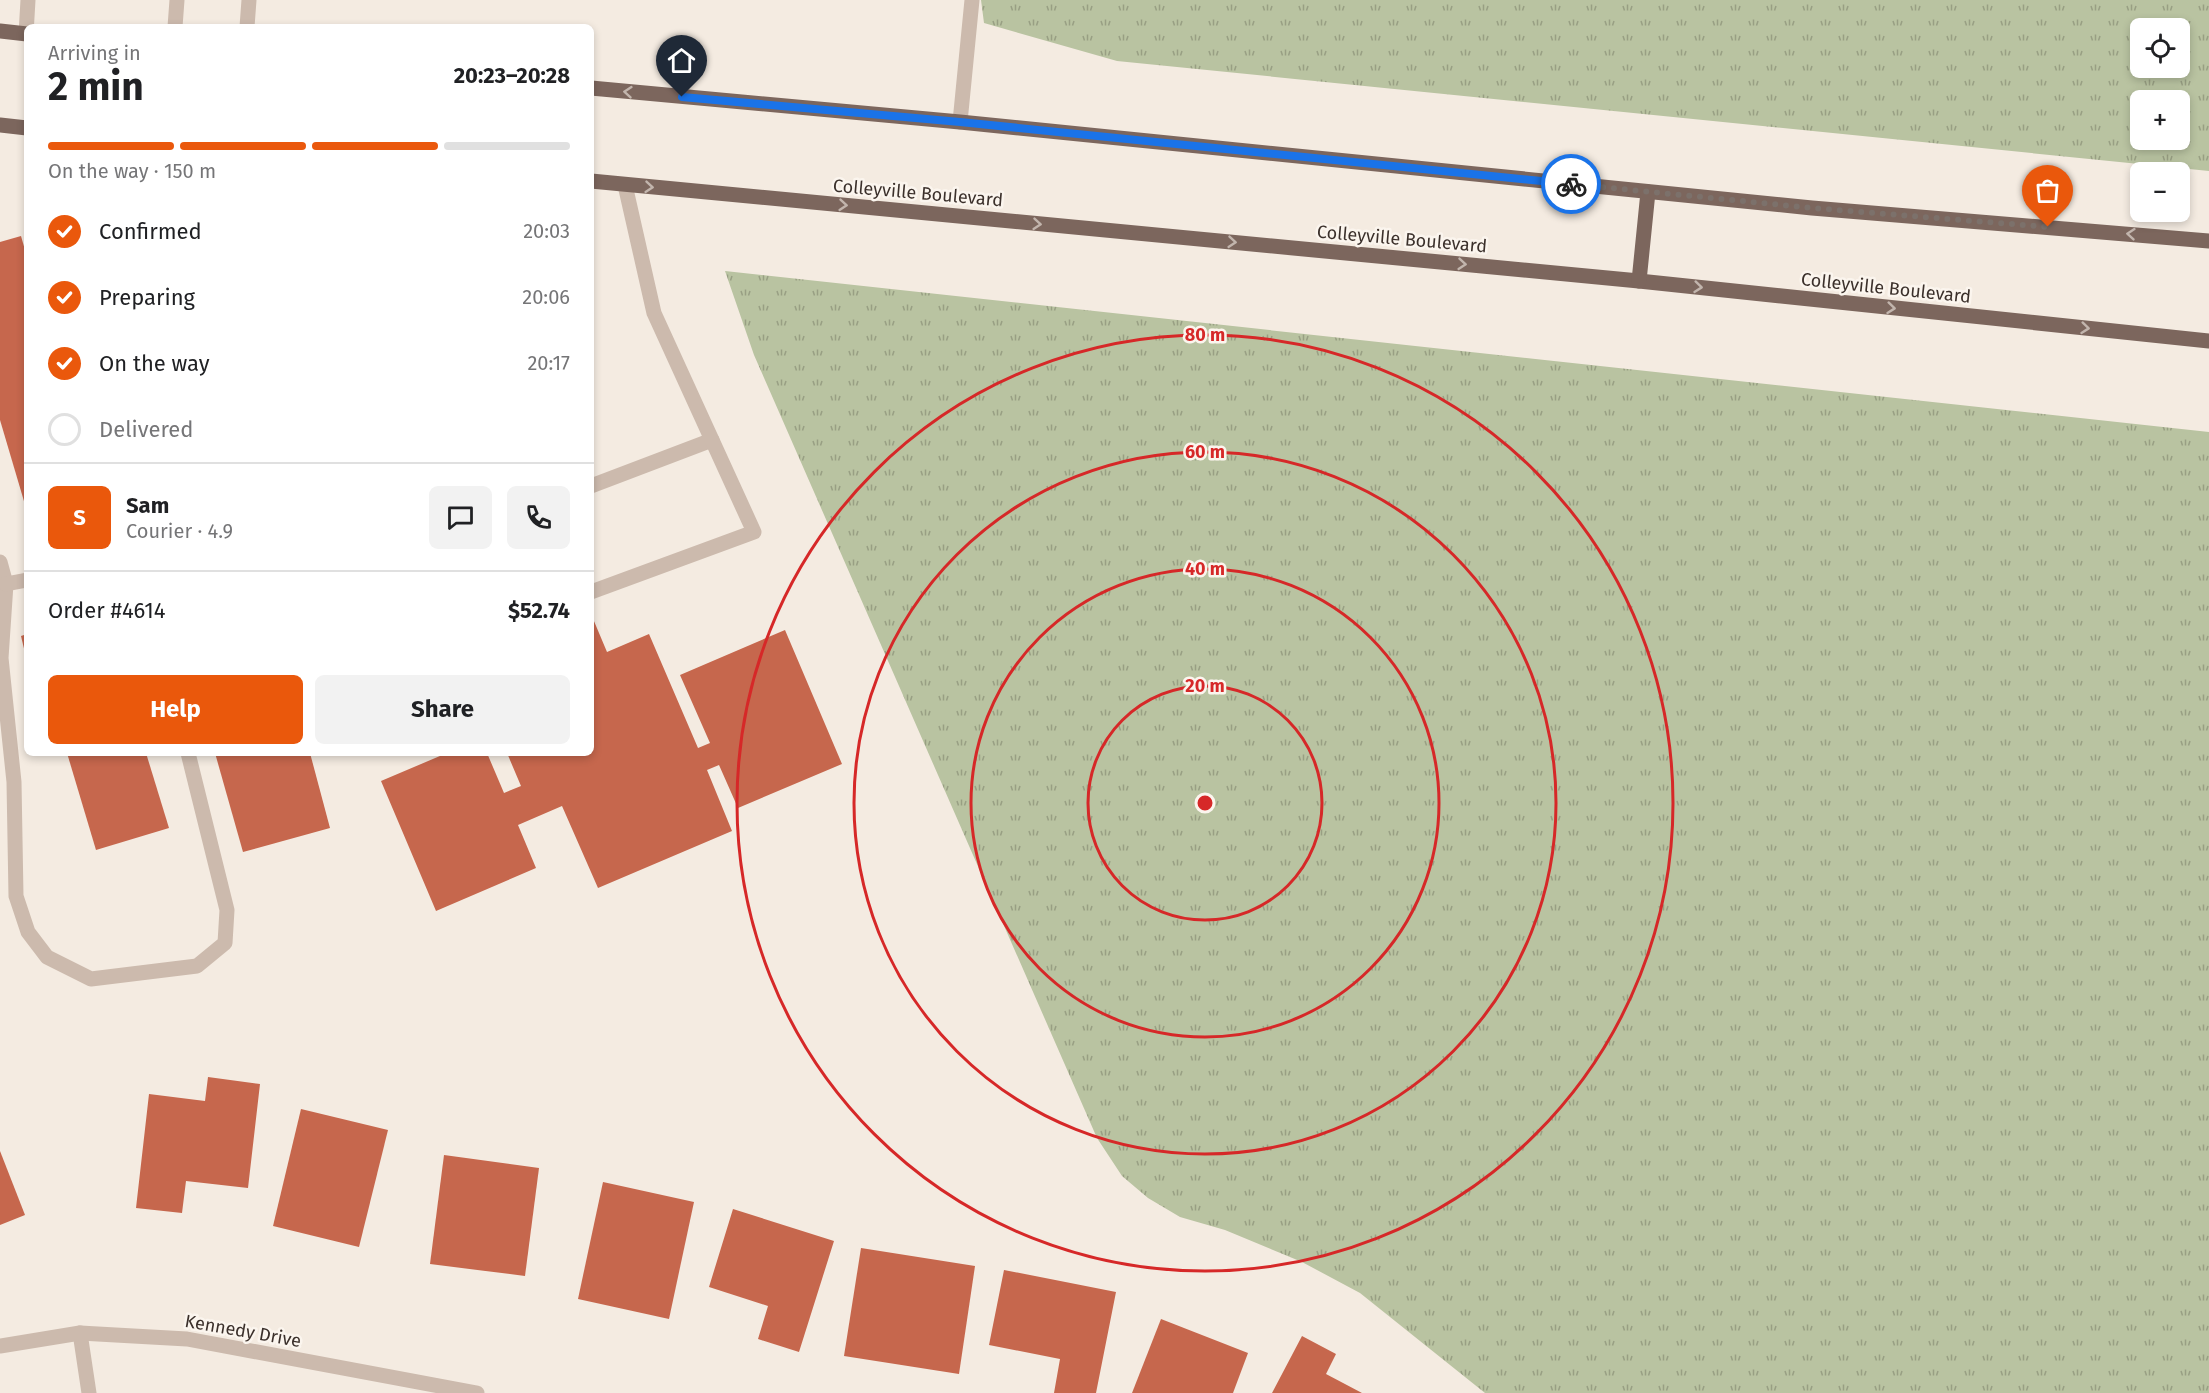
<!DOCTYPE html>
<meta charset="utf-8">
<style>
body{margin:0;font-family:"Fira Sans",sans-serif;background:#f2f2f2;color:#202124;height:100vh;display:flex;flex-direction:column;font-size:22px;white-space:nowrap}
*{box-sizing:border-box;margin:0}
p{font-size:20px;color:#757577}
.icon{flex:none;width:33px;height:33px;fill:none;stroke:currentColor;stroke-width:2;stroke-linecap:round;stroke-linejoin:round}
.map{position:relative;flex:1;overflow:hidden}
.sheet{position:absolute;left:24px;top:24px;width:570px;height:732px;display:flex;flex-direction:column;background:#fff;border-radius:9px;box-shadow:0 3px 9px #0003}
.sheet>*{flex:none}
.tools{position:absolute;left:2130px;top:18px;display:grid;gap:12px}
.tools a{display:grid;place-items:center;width:60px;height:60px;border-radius:9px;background:#fff;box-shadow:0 3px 9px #0003;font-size:30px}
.pin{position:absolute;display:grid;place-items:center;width:51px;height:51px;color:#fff;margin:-62px -26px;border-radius:50% 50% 50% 0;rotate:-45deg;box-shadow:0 0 6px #0007}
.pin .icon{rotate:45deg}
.courier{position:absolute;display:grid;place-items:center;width:60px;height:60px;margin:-30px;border:4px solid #1a73e8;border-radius:50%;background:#fff;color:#222;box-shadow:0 2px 8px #0007}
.summary em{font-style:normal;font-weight:700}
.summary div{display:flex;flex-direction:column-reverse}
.summary{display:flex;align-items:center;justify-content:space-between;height:102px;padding:0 24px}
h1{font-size:39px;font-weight:700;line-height:45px}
.bar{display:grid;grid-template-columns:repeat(4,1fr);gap:9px 6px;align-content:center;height:72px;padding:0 24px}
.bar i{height:8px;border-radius:4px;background:#e0e0e0}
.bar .on{background:#ea580c}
.bar p{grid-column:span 4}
.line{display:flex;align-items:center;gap:15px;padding:0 24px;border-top:2px solid #e0e0e0}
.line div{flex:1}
.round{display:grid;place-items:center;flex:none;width:63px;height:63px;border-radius:9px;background:#f2f2f2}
ol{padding:0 24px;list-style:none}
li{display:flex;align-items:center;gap:18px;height:66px}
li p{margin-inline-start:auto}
li .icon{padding:6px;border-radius:50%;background:#ea580c;color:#fff;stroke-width:4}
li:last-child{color:#757577}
li i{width:33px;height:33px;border:3px solid #e0e0e0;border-radius:50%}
.cta{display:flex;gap:12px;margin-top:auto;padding:12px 24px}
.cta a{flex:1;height:69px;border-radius:9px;background:#ea580c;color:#fff;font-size:24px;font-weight:700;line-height:69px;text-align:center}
.cta a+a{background:#f2f2f2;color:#202124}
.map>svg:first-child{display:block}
</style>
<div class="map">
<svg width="2209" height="1393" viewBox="0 0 2209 1393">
<defs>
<pattern id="grass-tufts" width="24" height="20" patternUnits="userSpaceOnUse" patternTransform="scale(1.5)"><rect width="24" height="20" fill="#b9c3a1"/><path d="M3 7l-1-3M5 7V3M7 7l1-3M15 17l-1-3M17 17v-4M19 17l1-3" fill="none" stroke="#989f83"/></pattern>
</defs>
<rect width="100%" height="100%" fill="#f4ebe1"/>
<g fill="url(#grass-tufts)" fill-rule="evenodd">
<path d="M981,0H2209V171L1117,61L984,23ZM2140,28H2180V68H2140ZM2140,100H2180V140H2140Z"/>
<path d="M725,271L2209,432V1393H1485L1360,1293L1302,1262L1225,1230L1180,1217L1148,1198L1122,1176L1097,1138L754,355Z"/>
</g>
<g fill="#c6674d">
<path d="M21,236L27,257L26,508L0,420V242Z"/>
<path d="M591,614L607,652L649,634L698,748L710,743L680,675L785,630L842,764L738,808L719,765L707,770L732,831L598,888L562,806L518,825L536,868L436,911L381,781L447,753H487L504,793L521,786L507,753H591Z"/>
<path d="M27,634V657H26L21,636Z"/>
<path d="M67,753H146L169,828L96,850Z"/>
<path d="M215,753H310L330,828L243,852Z"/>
<path d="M208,1077L260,1084L248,1188L186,1181L182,1213L136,1208L149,1094L205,1101Z"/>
<path d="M301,1109L388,1130L359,1247L273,1226Z"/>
<path d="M0,1151L25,1215L0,1225Z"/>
<path d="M444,1155L539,1168L525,1276L430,1264Z"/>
<path d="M603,1182L694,1202L669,1319L578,1299Z"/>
<path d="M733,1209L834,1241L799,1352L758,1339L768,1306L709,1287Z"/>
<path d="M861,1248L975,1266L959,1374L844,1356Z"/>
<path d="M1004,1270L1116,1292L1096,1393H1054L1060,1359L989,1345Z"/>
<path d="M1161,1319L1248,1353L1233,1393H1132Z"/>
<path d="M1302,1336L1336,1354L1326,1374L1362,1393H1272Z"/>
</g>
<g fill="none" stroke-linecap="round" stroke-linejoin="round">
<g stroke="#ccbaad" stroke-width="15">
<path d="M26,34L28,0"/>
<path d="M960,122L972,0"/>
<path d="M591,486L712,440"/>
<path d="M0,562L6,584L1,658L14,782L16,896L28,932L47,957L91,979L197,966L225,943L227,910L188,753"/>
<path d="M6,584L27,580"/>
<path d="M591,592L754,532L654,313L625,185"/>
</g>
<g stroke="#ccbaad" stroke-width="15">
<path d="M175,27L177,0"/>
<path d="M247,27L249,0"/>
<path d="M80,1333L89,1393"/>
<path d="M0,1346L80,1333L187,1339L477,1393"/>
</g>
<g stroke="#7c665d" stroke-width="15">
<path d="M0,31L27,34"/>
<path d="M591,88L960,122L1812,208L2209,241"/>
<path d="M0,125L27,128"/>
<path d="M591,181L1639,281L2209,341"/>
<path d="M1639,281L1648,192"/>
</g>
</g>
<defs><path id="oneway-chevron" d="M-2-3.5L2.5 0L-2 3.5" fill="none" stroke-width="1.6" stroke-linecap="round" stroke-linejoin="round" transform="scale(1.5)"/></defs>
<g stroke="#c2b5ad">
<use href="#oneway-chevron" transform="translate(628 92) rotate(-175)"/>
<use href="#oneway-chevron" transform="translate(649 187) rotate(5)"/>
<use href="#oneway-chevron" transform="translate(843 205) rotate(5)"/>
<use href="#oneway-chevron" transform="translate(1037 224) rotate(5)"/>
<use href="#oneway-chevron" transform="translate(2131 234) rotate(-175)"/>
<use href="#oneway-chevron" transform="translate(1232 242) rotate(5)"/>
<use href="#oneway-chevron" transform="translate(1462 264) rotate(5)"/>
<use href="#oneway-chevron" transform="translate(1698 287) rotate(6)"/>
<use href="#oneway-chevron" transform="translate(1891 308) rotate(6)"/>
<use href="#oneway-chevron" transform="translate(2085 328) rotate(6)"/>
</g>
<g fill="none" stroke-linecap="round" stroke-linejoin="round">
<path stroke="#7c716b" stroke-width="6" stroke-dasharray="0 10.8" d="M1571,184L1812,208L2048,227"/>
<path stroke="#1a73e8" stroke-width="8" d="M682,97L960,122L1571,184"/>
</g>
<g fill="none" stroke="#d62828" stroke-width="3">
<circle cx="1205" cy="803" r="117"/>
<circle cx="1205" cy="803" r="234"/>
<circle cx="1205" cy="803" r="351"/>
<circle cx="1205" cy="803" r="468"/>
</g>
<g text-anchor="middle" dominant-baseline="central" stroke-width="5" stroke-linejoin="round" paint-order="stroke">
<g font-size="18" fill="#3b302b" stroke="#fbf5ee">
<text transform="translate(918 193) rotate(5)">Colleyville Boulevard</text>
<text transform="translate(1402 239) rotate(5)">Colleyville Boulevard</text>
<text transform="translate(1886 288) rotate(6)">Colleyville Boulevard</text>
<text transform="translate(243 1331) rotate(10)">Kennedy Drive</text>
</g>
</g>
<circle cx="1205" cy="803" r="9" fill="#d62828" stroke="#fbf5ee" stroke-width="3"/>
<g font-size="18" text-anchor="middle" font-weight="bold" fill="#d62828" stroke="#fbf5ee" stroke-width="5" stroke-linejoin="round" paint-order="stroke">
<text x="1205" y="341">80 m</text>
<text x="1205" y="458">60 m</text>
<text x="1205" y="575">40 m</text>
<text x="1205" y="692">20 m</text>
</g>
</svg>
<div class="tools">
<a><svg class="icon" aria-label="locate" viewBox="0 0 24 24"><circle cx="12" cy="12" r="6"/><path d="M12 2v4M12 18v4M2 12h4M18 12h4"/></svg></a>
<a>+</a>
<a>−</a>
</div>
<div class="pin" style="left:2048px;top:227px;background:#ea580c"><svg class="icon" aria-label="bag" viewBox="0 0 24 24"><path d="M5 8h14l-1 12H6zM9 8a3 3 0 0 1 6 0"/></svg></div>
<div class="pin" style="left:682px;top:97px;background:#1f2937"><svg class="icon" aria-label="home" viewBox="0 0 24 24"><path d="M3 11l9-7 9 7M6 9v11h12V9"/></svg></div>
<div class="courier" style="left:1571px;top:184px"><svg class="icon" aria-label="bike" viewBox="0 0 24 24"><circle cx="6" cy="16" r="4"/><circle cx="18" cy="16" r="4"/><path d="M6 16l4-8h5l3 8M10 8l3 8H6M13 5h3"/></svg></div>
<section class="sheet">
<div class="summary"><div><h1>2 min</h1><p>Arriving in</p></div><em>20:23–20:28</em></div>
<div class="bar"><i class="on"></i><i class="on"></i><i class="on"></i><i></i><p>On the way · 150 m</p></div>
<ol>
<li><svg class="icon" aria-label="check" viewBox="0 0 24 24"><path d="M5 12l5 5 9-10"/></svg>Confirmed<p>20:03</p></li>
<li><svg class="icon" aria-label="check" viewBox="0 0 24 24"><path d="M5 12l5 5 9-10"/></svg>Preparing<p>20:06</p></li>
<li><svg class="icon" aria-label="check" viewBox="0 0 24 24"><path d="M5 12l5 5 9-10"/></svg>On the way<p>20:17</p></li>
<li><i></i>Delivered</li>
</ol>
<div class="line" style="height:108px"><b class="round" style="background:#ea580c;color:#fff">S</b><div><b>Sam</b><p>Courier · 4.9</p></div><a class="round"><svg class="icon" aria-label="chat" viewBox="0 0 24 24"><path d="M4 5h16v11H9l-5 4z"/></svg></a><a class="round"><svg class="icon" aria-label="phone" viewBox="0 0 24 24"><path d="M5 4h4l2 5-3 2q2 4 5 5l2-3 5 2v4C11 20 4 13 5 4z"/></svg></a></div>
<div class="line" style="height:78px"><div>Order #4614</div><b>$52.74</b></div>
<div class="cta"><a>Help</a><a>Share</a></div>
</section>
</div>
